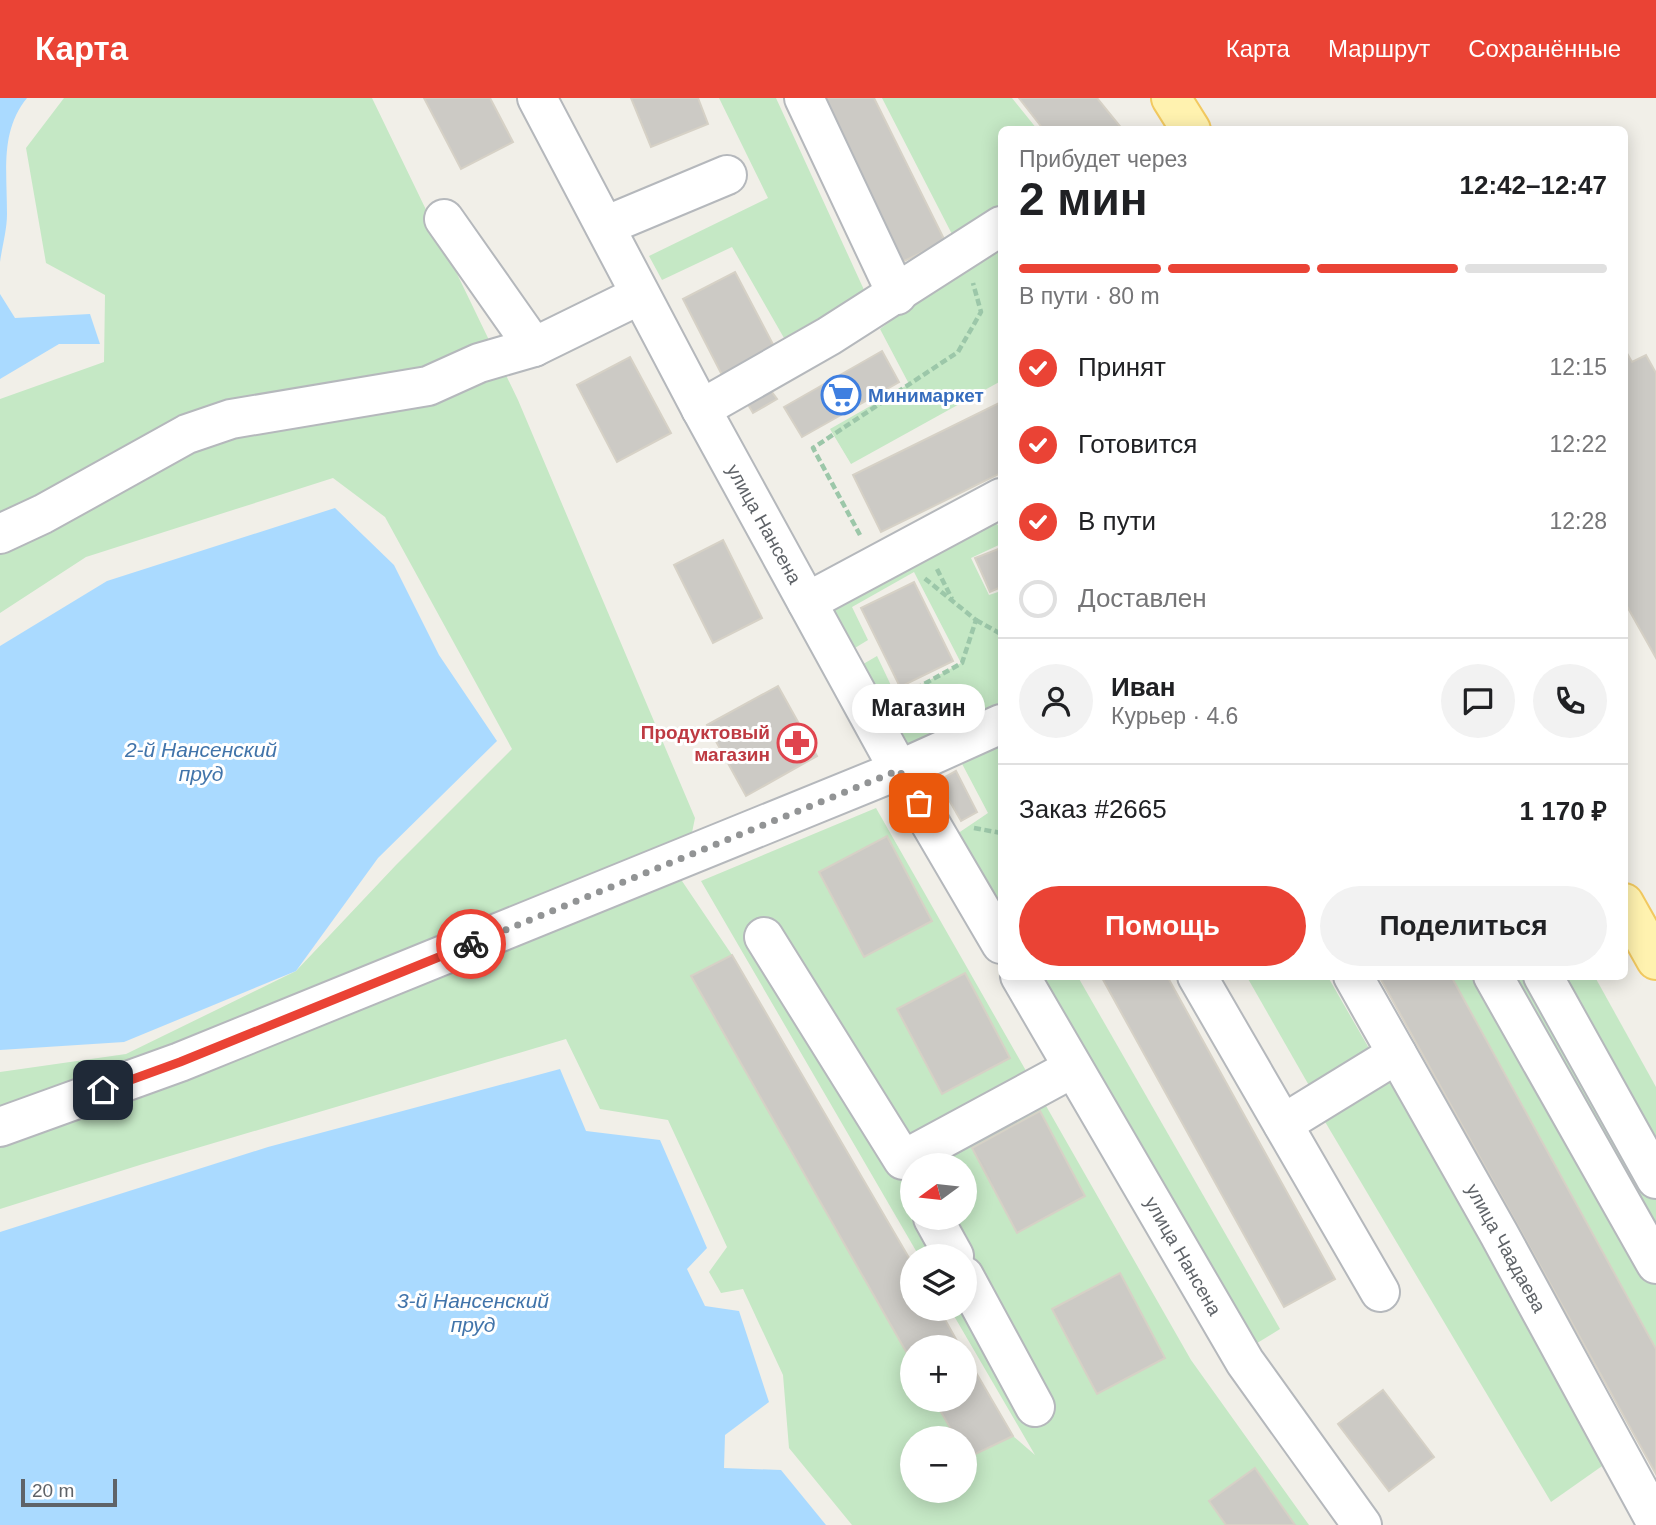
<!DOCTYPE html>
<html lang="ru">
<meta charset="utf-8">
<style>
body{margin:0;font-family:Helvetica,sans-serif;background:#f2f2f2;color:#202124;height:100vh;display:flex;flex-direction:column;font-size:26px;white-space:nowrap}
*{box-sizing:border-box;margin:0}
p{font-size:23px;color:#757577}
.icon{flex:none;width:38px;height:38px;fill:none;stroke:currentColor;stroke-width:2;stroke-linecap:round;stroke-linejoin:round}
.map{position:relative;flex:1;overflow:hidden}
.drawer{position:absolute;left:998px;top:28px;width:630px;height:854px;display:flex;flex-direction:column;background:#fff;border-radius:10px;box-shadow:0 4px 18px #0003}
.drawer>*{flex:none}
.needle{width:46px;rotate:255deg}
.fabs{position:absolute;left:900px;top:1055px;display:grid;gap:14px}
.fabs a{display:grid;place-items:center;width:77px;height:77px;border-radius:50%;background:#fff;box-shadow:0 4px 18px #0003;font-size:35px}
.scale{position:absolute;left:21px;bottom:18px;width:96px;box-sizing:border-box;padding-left:7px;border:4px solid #5f6368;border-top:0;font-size:19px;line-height:24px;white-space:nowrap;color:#5f6368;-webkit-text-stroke:5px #fff;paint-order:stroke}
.pin{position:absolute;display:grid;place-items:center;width:60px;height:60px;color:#fff;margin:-30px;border-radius:14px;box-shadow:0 4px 10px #0006}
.courier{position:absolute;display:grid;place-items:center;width:70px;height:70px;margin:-35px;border:5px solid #ea4335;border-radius:50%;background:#fff;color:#222;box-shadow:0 2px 9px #0007}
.bubble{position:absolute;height:49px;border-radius:24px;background:#fff;box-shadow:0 4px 18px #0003;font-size:23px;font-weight:700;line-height:49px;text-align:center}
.headline em{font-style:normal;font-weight:700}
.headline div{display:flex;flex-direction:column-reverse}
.headline{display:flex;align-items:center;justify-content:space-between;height:119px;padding:0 21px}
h1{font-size:46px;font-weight:700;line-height:52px}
.bar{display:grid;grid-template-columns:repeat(4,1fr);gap:10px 7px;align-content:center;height:84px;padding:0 21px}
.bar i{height:9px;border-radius:5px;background:#e0e0e0}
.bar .on{background:#ea4335}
.bar p{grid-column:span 4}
.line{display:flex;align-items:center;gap:18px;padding:0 21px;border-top:2px solid #e0e0e0}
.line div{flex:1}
.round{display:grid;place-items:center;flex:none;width:74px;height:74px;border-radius:37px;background:#f2f2f2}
ol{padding:0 21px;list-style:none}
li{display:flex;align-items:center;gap:21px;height:77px}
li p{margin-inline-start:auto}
li .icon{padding:7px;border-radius:50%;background:#ea4335;color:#fff;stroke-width:4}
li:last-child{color:#757577}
li i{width:38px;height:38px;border:4px solid #e0e0e0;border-radius:50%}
.primary-button{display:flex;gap:14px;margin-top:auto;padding:14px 21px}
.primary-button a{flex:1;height:80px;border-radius:42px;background:#ea4335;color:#fff;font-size:28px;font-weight:700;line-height:80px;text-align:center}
.primary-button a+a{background:#f2f2f2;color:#202124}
header{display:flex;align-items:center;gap:42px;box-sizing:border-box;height:98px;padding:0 35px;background:#ea4335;color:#fff}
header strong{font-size:33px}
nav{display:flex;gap:38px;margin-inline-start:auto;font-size:24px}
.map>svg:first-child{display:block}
</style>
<header>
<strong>Карта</strong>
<nav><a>Карта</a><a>Маршрут</a><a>Сохранённые</a></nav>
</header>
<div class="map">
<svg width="1656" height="1427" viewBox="0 0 1656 1427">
<rect width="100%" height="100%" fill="#f1efe8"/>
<g fill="#c5e8c5" fill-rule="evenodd">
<path d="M64,0H372L518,302L695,720L682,783L732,857L691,878L912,1264V1302H934L956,1340H912V1393H964V1356L967,1360L1013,1338L1035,1357L950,1211H964V1158H919L701,783L876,710L1191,1262L1309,1427H852L789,1350L783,1277L743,1191L721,1195L709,1174L727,1149L668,1022L600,1011L566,941L143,1066L0,1111V974L126,956L296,873L396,767L512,651L385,419L333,380L86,459L0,515V301L104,264L105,197L46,165L26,50ZM912,1068H964V1120H912Z"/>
<path d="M719,0H776L865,194L784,240L732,149L662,182L649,158L768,100Z"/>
<path d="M882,0H1012L1037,31L1001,32V115L956,144Z"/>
<path d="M1001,140V283L851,366L830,331L909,286L880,231Z"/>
<path d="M989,412L1001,433V446L971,460L989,497L1001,493V610L902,663L853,572L877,558L897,600L961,565L914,474L852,509L868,542L845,556L815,505Z"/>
<path d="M1001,639V826L951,740L988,715L959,660Z"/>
<path d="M1032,879H1078L1280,1231L1249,1250Z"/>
<path d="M1247,879H1328L1370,952L1311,991Z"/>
<path d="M1452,879H1595L1656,989V1250Z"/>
<path d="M1394,972L1605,1366L1551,1404L1321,1017Z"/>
</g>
<g fill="#aadaff">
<path d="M0,0H27C0,33 7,73 7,116C7,132 2,149 0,164Z"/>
<path d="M0,196L15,220L90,216L100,246H59L0,281Z"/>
<path d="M335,410L394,467L439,557L497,643L378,760L296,873L124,944L0,952V548L107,483Z"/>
<path d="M560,971L586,1033L660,1042L707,1150L687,1171L705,1208L739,1213L769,1304L725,1337L724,1370L781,1372L826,1427H0V1134L268,1049Z"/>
</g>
<g fill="#cccac5" stroke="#d6d1c6" stroke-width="2">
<path d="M424,0H490L513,44L461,71Z"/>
<path d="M631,0H698L708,26L651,49Z"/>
<path d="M813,0H874L945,143L892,169Z"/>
<path d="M1019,0H1097L1123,32H1044Z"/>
<path d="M735,174L776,252L723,279L683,201Z"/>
<path d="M1624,250L1632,264L1646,257L1656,275V560L1624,503Z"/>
<path d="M882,253L899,284L802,339L784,309Z"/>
<path d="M630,259L671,335L617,364L577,287Z"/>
<path d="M766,286L777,301L753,315L743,298Z"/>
<path d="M1001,304V375L881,434L853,377Z"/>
<path d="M723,442L762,520L713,545L674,467Z"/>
<path d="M1001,450V489L990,494L975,460Z"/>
<path d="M914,484L953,563L900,589L861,510Z"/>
<path d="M778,588L817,658L746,698L707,627Z"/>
<path d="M956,673L977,714L961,723L938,683Z"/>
<path d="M887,738L932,823L864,859L819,774Z"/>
<path d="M732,857L912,1165V1211H939L961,1250H912V1264L691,878Z"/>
<path d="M965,875L1010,960L942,996L897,911Z"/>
<path d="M1101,878H1167L1335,1181L1284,1209Z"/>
<path d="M1379,878H1451L1656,1251V1376Z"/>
<path d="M1040,1013L1085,1098L1017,1135L972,1050Z"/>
<path d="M1120,1175L1165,1260L1097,1296L1052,1211Z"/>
<path d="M964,1254L1013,1338L967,1360L964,1356V1340H956L934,1302H964Z"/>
<path d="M1383,1292L1434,1359L1389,1393L1338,1326Z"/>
<path d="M1255,1370L1295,1427H1226L1209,1403Z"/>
</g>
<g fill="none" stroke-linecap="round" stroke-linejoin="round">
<defs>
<g id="minor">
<path d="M537,0L701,311L899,672L1001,846"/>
<path d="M804,0L897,197"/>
<path d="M444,121L534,249L640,197"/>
<path d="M605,128L727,77"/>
<path d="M701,311L829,238L1001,128"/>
<path d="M0,436L43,416L187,336L231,321L428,288L479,265L534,249"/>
<path d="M807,504L1001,400"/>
<path d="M764,839L903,1062L1073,970"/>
<path d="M1020,878L1245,1264L1362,1427"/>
<path d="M1197,878L1380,1194"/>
<path d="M1353,878L1499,1136L1656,1424"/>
<path d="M1493,878L1656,1166"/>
<path d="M1543,878L1656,1081"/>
<path d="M1283,1026L1397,956"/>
<path d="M0,1029L180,964L899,672L1001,626"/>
<path d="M933,1120L954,1158"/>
<path d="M964,1178L1035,1309"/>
</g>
<g id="major">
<path d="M1171,0L1191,32"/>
<path d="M1624,805L1656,862"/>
</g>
</defs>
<use href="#minor" stroke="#b5b8bc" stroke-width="42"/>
<use href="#major" stroke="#f2c960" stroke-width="42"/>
<g stroke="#9cc7a9" stroke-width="4.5" stroke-dasharray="7 3.5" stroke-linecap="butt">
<path d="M860,437L813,350L958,254L981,214L973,185"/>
<path d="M937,471L952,501"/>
<path d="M976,522L1001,536"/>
<path d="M897,601L962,565L976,522L923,479"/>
<path d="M974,730L1001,735"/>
</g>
<use href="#minor" stroke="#fff" stroke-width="38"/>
<use href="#major" stroke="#fff2af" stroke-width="38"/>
</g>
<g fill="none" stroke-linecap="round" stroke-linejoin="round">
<path stroke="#929495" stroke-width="7" stroke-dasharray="0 12.6" d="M471,846L899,672L919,705"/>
<path stroke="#ea4335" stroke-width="9" d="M103,992L180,964L471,846"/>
</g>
<defs>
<symbol id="supermarket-ring" viewBox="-11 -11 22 22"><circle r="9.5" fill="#fff" stroke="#3f7fe0" stroke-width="1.5"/><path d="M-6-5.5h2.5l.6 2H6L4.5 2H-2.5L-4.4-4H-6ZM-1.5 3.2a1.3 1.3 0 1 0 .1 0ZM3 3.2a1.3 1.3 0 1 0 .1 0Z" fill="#3f7fe0"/></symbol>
<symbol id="pharmacy-ring" viewBox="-11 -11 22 22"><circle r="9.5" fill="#fff" stroke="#e0444e" stroke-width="1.5"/><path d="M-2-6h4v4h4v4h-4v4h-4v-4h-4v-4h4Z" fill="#e0444e"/></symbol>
</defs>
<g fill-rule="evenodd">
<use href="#supermarket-ring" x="819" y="275" width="44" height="44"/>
<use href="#pharmacy-ring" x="775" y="623" width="44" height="44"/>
</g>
<g text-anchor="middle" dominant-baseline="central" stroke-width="6" stroke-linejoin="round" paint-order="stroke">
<g font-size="19" font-weight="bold" fill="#366cbe" stroke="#fff" text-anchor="start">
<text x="868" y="297">Минимаркет</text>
</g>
<g font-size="19" fill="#5f6368" stroke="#fff">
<text transform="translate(764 426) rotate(61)">улица Нансена</text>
<text transform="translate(1506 1150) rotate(61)">улица Чаадаева</text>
<text transform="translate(1183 1158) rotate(60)">улица Нансена</text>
</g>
<g font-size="19" font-weight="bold" fill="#be3a42" stroke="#fff" text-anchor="end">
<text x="770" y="634">Продуктовый<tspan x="770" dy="22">магазин</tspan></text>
</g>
<g font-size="21" font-style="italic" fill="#4174aa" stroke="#fff">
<text x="201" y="651">2-й Нансенский<tspan x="201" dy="24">пруд</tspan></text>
<text x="473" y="1202">3-й Нансенский<tspan x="473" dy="24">пруд</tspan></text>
</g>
</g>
</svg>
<div class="fabs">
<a><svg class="needle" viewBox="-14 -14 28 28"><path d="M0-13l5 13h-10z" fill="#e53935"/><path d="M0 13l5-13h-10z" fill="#757577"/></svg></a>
<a><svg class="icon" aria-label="layers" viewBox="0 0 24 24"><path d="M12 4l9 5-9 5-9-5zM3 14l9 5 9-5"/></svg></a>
<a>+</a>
<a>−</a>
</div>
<div class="scale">20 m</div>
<div class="pin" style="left:919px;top:705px;background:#ea580c"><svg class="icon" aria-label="bag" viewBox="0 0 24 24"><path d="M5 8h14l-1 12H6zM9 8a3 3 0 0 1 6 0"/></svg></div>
<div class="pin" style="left:103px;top:992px;background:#1f2937"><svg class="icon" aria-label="home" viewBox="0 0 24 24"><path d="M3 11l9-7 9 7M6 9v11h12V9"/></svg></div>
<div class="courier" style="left:471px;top:846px"><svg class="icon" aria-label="bike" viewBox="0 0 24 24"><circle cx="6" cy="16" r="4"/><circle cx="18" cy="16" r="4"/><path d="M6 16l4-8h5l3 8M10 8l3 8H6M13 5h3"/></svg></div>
<div class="bubble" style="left:852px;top:586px;width:133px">Магазин</div>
<section class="drawer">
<div class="headline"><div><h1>2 мин</h1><p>Прибудет через</p></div><em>12:42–12:47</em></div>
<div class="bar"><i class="on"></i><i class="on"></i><i class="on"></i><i></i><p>В пути · 80 m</p></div>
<ol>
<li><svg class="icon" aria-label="check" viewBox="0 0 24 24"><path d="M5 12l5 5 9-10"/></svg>Принят<p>12:15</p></li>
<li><svg class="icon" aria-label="check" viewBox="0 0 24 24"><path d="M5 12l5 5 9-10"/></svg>Готовится<p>12:22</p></li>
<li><svg class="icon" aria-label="check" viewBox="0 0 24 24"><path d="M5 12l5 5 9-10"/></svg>В пути<p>12:28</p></li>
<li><i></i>Доставлен</li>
</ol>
<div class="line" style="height:126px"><a class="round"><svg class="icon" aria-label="person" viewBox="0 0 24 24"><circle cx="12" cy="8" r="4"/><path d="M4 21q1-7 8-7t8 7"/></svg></a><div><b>Иван</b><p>Курьер · 4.6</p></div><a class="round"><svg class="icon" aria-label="chat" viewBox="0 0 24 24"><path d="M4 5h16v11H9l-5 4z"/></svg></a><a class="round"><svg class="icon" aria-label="phone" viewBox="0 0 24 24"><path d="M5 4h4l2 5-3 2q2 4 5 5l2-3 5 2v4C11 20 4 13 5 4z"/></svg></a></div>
<div class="line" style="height:91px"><div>Заказ #2665</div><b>1 170 ₽</b></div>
<div class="primary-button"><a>Помощь</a><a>Поделиться</a></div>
</section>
</div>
